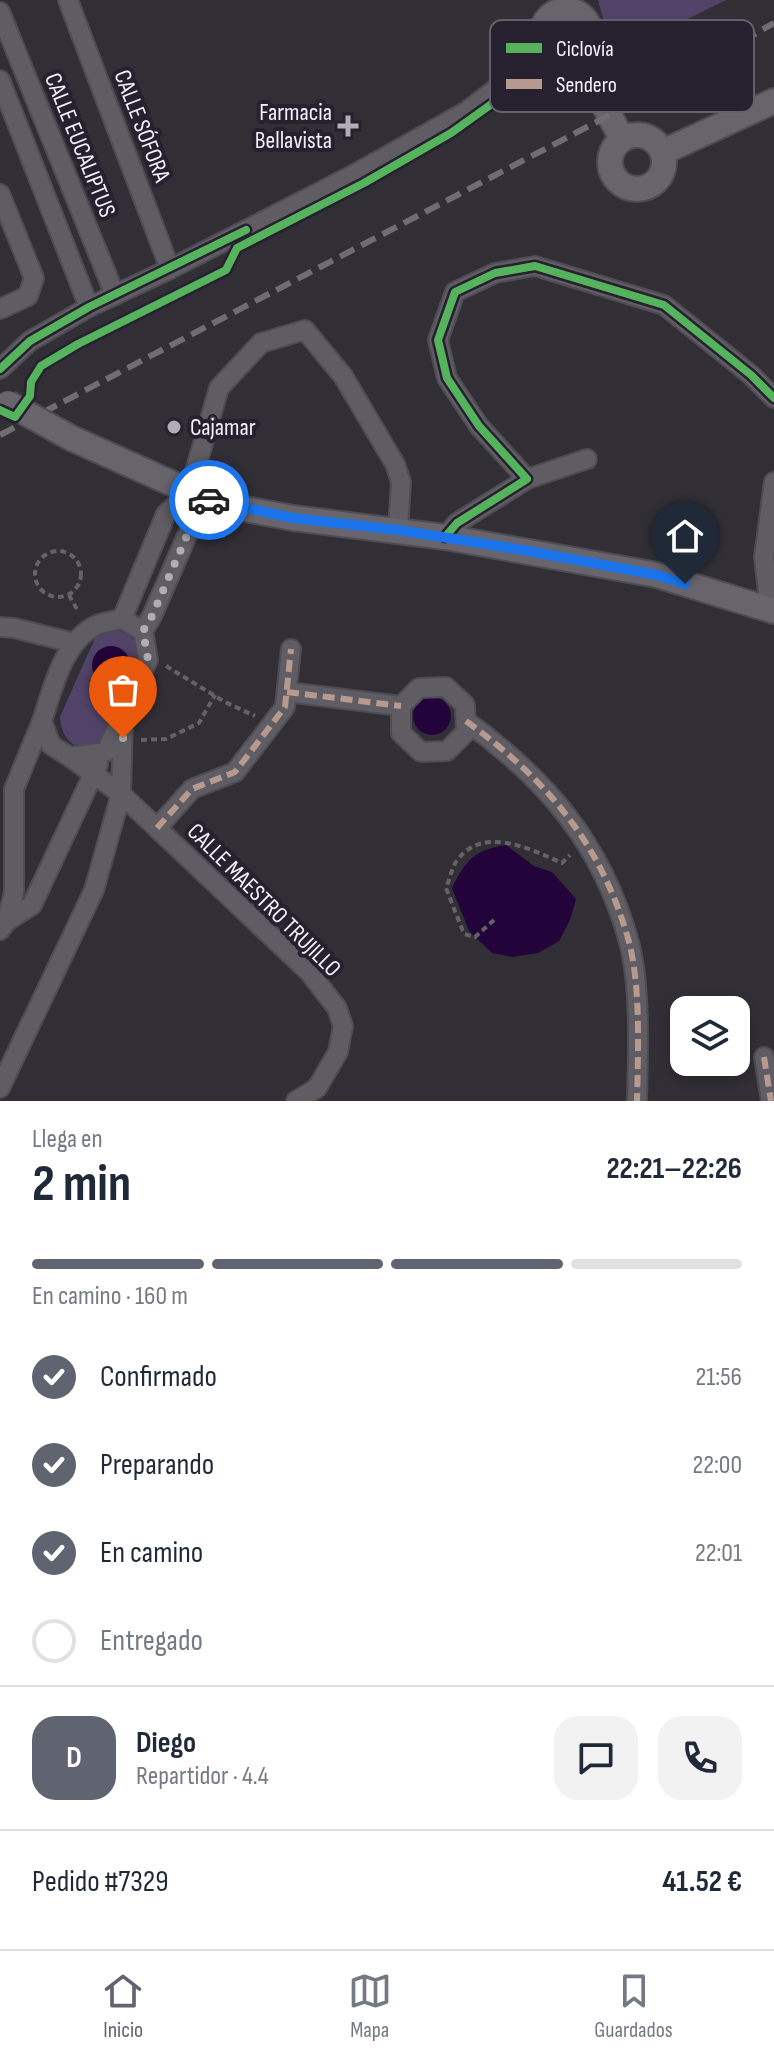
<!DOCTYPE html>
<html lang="es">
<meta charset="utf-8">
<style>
body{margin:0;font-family:"Sofia Sans Condensed",sans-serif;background:#f2f2f3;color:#1f2937;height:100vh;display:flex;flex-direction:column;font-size:30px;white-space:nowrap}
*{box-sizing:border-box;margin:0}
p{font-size:26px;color:#747a83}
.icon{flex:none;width:44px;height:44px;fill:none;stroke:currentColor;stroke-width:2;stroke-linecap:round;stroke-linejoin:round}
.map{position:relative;height:1101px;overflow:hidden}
.drawer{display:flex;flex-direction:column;background:#fff;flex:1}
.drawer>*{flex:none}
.fabs{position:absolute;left:670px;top:996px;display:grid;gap:16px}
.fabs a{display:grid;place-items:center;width:80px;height:80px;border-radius:16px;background:#fff;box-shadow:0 4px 12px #0003;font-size:40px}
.pin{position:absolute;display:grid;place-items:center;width:68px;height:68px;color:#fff;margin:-82px -34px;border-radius:50% 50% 50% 0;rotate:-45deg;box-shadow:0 0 8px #0007}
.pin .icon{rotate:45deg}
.courier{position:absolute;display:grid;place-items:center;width:80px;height:80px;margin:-40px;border:6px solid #1a73e8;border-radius:50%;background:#fff;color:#222;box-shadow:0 2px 10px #0007}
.head em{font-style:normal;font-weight:700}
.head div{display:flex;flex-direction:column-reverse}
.head{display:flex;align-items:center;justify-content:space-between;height:136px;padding:0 32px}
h1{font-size:52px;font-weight:700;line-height:60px}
.bar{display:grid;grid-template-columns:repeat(4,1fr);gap:12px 8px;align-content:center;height:96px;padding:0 32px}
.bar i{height:10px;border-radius:6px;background:#e0e1e3}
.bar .current{background:#606470}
.bar p{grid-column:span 4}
.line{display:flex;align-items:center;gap:20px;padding:0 32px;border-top:2px solid #e0e1e3}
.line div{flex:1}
.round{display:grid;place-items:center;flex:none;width:84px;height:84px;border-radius:24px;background:#f2f2f3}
ol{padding:0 32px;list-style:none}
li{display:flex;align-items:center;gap:24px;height:88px}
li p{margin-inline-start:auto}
li .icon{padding:8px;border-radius:50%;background:#606470;color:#fff;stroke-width:4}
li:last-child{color:#747a83}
li i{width:44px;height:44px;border:4px solid #e0e1e3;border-radius:50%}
.tab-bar{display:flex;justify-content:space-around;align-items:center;height:112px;border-top:2px solid #e0e1e3;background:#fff;font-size:22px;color:#747a83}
.tab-bar a{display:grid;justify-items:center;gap:4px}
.tab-bar .current{color:#606470}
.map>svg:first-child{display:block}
</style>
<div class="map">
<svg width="774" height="1101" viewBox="0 0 774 1101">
<rect width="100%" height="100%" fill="#312e36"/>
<g fill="#514268">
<path d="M598,0H726L613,56Z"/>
<path d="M114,630C130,631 142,644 139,661C135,680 114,719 105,739C82,755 62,746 60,717L95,638Z"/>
</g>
<g fill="#22043b">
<circle cx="111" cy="665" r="19"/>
<circle cx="432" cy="716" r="19"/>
<path d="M506,845L534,866L552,872L576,899L570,920L559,941L538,953L512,957L492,953L469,931L452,888C466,860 474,850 506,845Z"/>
</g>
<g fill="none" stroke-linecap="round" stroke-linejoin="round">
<defs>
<g id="street">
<path d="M68,0L170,269"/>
<path d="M0,12L115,295"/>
<path d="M526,66L562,57"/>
<path d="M0,80L89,307"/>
<path d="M0,194L34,278L28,296L0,309"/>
<path d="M0,369L30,341L89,307L170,269L351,176L467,111L526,66L536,57L543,42"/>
<path d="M527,479L587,459"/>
<path d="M445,537L457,523L527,479L479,426L447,378L438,340L455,292L495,273L535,266L664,305L751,375L774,398"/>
<path d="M770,610L764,557L774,482"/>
<path d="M122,619L143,631L148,660L106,752L70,757L51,745L42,721C53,688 63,641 97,625C104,622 114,621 122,619Z"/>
<path d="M122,619L166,514L189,492"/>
<path d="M0,627L14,628L74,643"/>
<path d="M143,631L152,616L192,524L189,492L219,388L261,343L305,330L343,376L395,464L401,482L398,530"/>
<path d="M446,687L465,705L466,732L447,751L421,752L401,733V706L419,688Z"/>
<path d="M287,692L401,706"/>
<path d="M466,721C547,780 602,844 629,942C641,987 638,1054 637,1101"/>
<path d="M70,757L121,794L309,972L337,1008L343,1026L338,1052L317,1088L296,1101"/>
<path d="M157,828L192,789L235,772L285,707L291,649"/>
<path d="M7,921L14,892V789L42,721"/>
<path d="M0,930L7,921L32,905L98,764"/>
<path d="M764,1057L771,1101"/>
<path d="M0,1088L94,890L121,794L123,715"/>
</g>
<g id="secondary">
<circle cx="566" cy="34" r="24"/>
<path d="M570,57L588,75L622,139"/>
<circle cx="637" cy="162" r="27"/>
<path d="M663,152L774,101"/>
<path d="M71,438L218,504L293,518L445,537L657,575L774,611"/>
</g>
</defs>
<use href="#street" stroke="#4e4b52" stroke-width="22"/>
<use href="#secondary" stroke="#4e4b52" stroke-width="28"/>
<g stroke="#646267" stroke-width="4" stroke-dasharray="6 4" stroke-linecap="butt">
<circle cx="58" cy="574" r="23"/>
<path d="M69,595L78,611"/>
<path d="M166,666L225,702L255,716"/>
<path d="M141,740L166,739L199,723L215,695"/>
<path d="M494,920L475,937L464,934L446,888C450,879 452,866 458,859C485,825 532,850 562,863L570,855"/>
</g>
<use href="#street" stroke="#5f5d63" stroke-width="18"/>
<use href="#secondary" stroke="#67646c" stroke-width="24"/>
<path stroke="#6e6d72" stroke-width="6" stroke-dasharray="16 8" stroke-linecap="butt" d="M0,435L627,106L774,23"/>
<defs>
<path id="secondary-bridge" d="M8,403L71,438"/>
</defs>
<use href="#secondary-bridge" stroke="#4e4b52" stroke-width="28" stroke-linecap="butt"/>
<use href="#secondary-bridge" stroke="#67646c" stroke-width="24"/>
<g stroke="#b69a8f" stroke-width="6" stroke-dasharray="12 6" stroke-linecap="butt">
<path d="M287,692L401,706"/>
<path d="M466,721C547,780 602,844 629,942C641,987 638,1054 637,1101"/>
<path d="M157,828L192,789L235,772L285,707L291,649"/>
<path d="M764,1057L771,1101"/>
</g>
<defs>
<g id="cycleway">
<path d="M0,369L30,341L89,307L246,230"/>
<path d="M0,410L15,417L30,396L31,382L41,366L78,344L226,270L237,248L364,183L451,133L535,73L551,67L571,69L585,94L596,90"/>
<path d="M445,537L457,523L527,479L479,426L447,378L438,340L455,292L495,273L535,266L664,305L751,375L774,398"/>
</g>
</defs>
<use href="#cycleway" stroke="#26202f" stroke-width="13"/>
<use href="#cycleway" stroke="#56b35d" stroke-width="8"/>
</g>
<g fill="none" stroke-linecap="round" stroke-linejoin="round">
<path stroke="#b0adb6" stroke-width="8" stroke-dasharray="0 14.4" d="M123,738V715L148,660L143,631L152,616L192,524L189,492L209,500"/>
<path stroke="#1a73e8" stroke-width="10" d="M209,500L293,518L398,530L523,550L657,575L685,584"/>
</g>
<g fill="#b0adb6" stroke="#26202f" stroke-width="3">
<path d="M344 114h8v8h8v8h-8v8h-8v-8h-8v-8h8z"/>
<circle cx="174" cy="427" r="8"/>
</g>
<g text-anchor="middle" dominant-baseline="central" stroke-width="8" stroke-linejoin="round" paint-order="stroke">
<g font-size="24" fill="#f4f1fb" stroke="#26202f" text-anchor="end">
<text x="332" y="112">Farmacia<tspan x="332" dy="28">Bellavista</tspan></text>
<text x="190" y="427" text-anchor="start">Cajamar</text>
</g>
<g font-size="24" fill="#f4f1fb" stroke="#26202f">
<text transform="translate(142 126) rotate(69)">CALLE SÓFORA</text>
<text transform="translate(80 145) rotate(68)">CALLE EUCALIPTUS</text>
<text transform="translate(264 900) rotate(45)">CALLE MAESTRO TRUJILLO</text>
</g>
</g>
<rect x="490" y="20" width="264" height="92" rx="12" fill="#26202f" stroke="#645f6c" stroke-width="2"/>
<rect x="506" y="43" width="36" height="10" fill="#56b35d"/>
<rect x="506" y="79" width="36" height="10" fill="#b69a8f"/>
<g font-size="22" fill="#f4f1fb">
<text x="556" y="56">Ciclovía</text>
<text x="556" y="92">Sendero</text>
</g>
</svg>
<div class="fabs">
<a><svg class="icon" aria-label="layers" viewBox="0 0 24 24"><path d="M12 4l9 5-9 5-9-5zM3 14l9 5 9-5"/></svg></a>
</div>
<div class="pin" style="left:123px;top:738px;background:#ea580c"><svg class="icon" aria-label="bag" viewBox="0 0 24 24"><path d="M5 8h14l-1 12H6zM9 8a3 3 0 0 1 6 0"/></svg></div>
<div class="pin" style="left:685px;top:584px;background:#1f2937"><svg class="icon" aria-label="home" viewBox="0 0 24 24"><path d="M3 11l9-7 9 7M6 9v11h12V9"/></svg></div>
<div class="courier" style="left:209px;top:500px"><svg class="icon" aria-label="car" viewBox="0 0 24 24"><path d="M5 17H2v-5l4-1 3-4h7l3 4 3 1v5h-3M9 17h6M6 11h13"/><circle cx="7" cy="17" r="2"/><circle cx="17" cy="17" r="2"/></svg></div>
</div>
<section class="drawer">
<div class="head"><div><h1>2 min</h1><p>Llega en</p></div><em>22:21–22:26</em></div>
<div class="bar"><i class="current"></i><i class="current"></i><i class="current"></i><i></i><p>En camino · 160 m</p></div>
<ol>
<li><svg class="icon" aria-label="check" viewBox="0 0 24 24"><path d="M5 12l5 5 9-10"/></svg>Confirmado<p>21:56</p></li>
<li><svg class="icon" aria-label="check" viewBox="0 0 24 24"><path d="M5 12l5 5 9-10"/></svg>Preparando<p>22:00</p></li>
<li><svg class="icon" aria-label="check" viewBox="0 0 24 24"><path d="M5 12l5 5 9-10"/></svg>En camino<p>22:01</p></li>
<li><i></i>Entregado</li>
</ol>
<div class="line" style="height:144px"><b class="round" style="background:#606470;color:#fff">D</b><div><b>Diego</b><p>Repartidor · 4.4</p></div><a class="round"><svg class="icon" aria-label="chat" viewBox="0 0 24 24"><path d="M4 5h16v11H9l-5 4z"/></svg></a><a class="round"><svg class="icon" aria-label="phone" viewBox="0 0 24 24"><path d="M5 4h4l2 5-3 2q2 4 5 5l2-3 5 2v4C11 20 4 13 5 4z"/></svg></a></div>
<div class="line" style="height:104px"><div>Pedido #7329</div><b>41.52 €</b></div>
</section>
<nav class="tab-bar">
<a class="current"><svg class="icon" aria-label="home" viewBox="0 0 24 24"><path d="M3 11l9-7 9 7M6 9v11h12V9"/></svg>Inicio</a>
<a><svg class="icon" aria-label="map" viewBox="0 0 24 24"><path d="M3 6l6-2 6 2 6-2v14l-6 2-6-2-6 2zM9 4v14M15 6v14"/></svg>Mapa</a>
<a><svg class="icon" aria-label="saved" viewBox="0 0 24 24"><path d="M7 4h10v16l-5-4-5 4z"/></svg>Guardados</a>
</nav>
